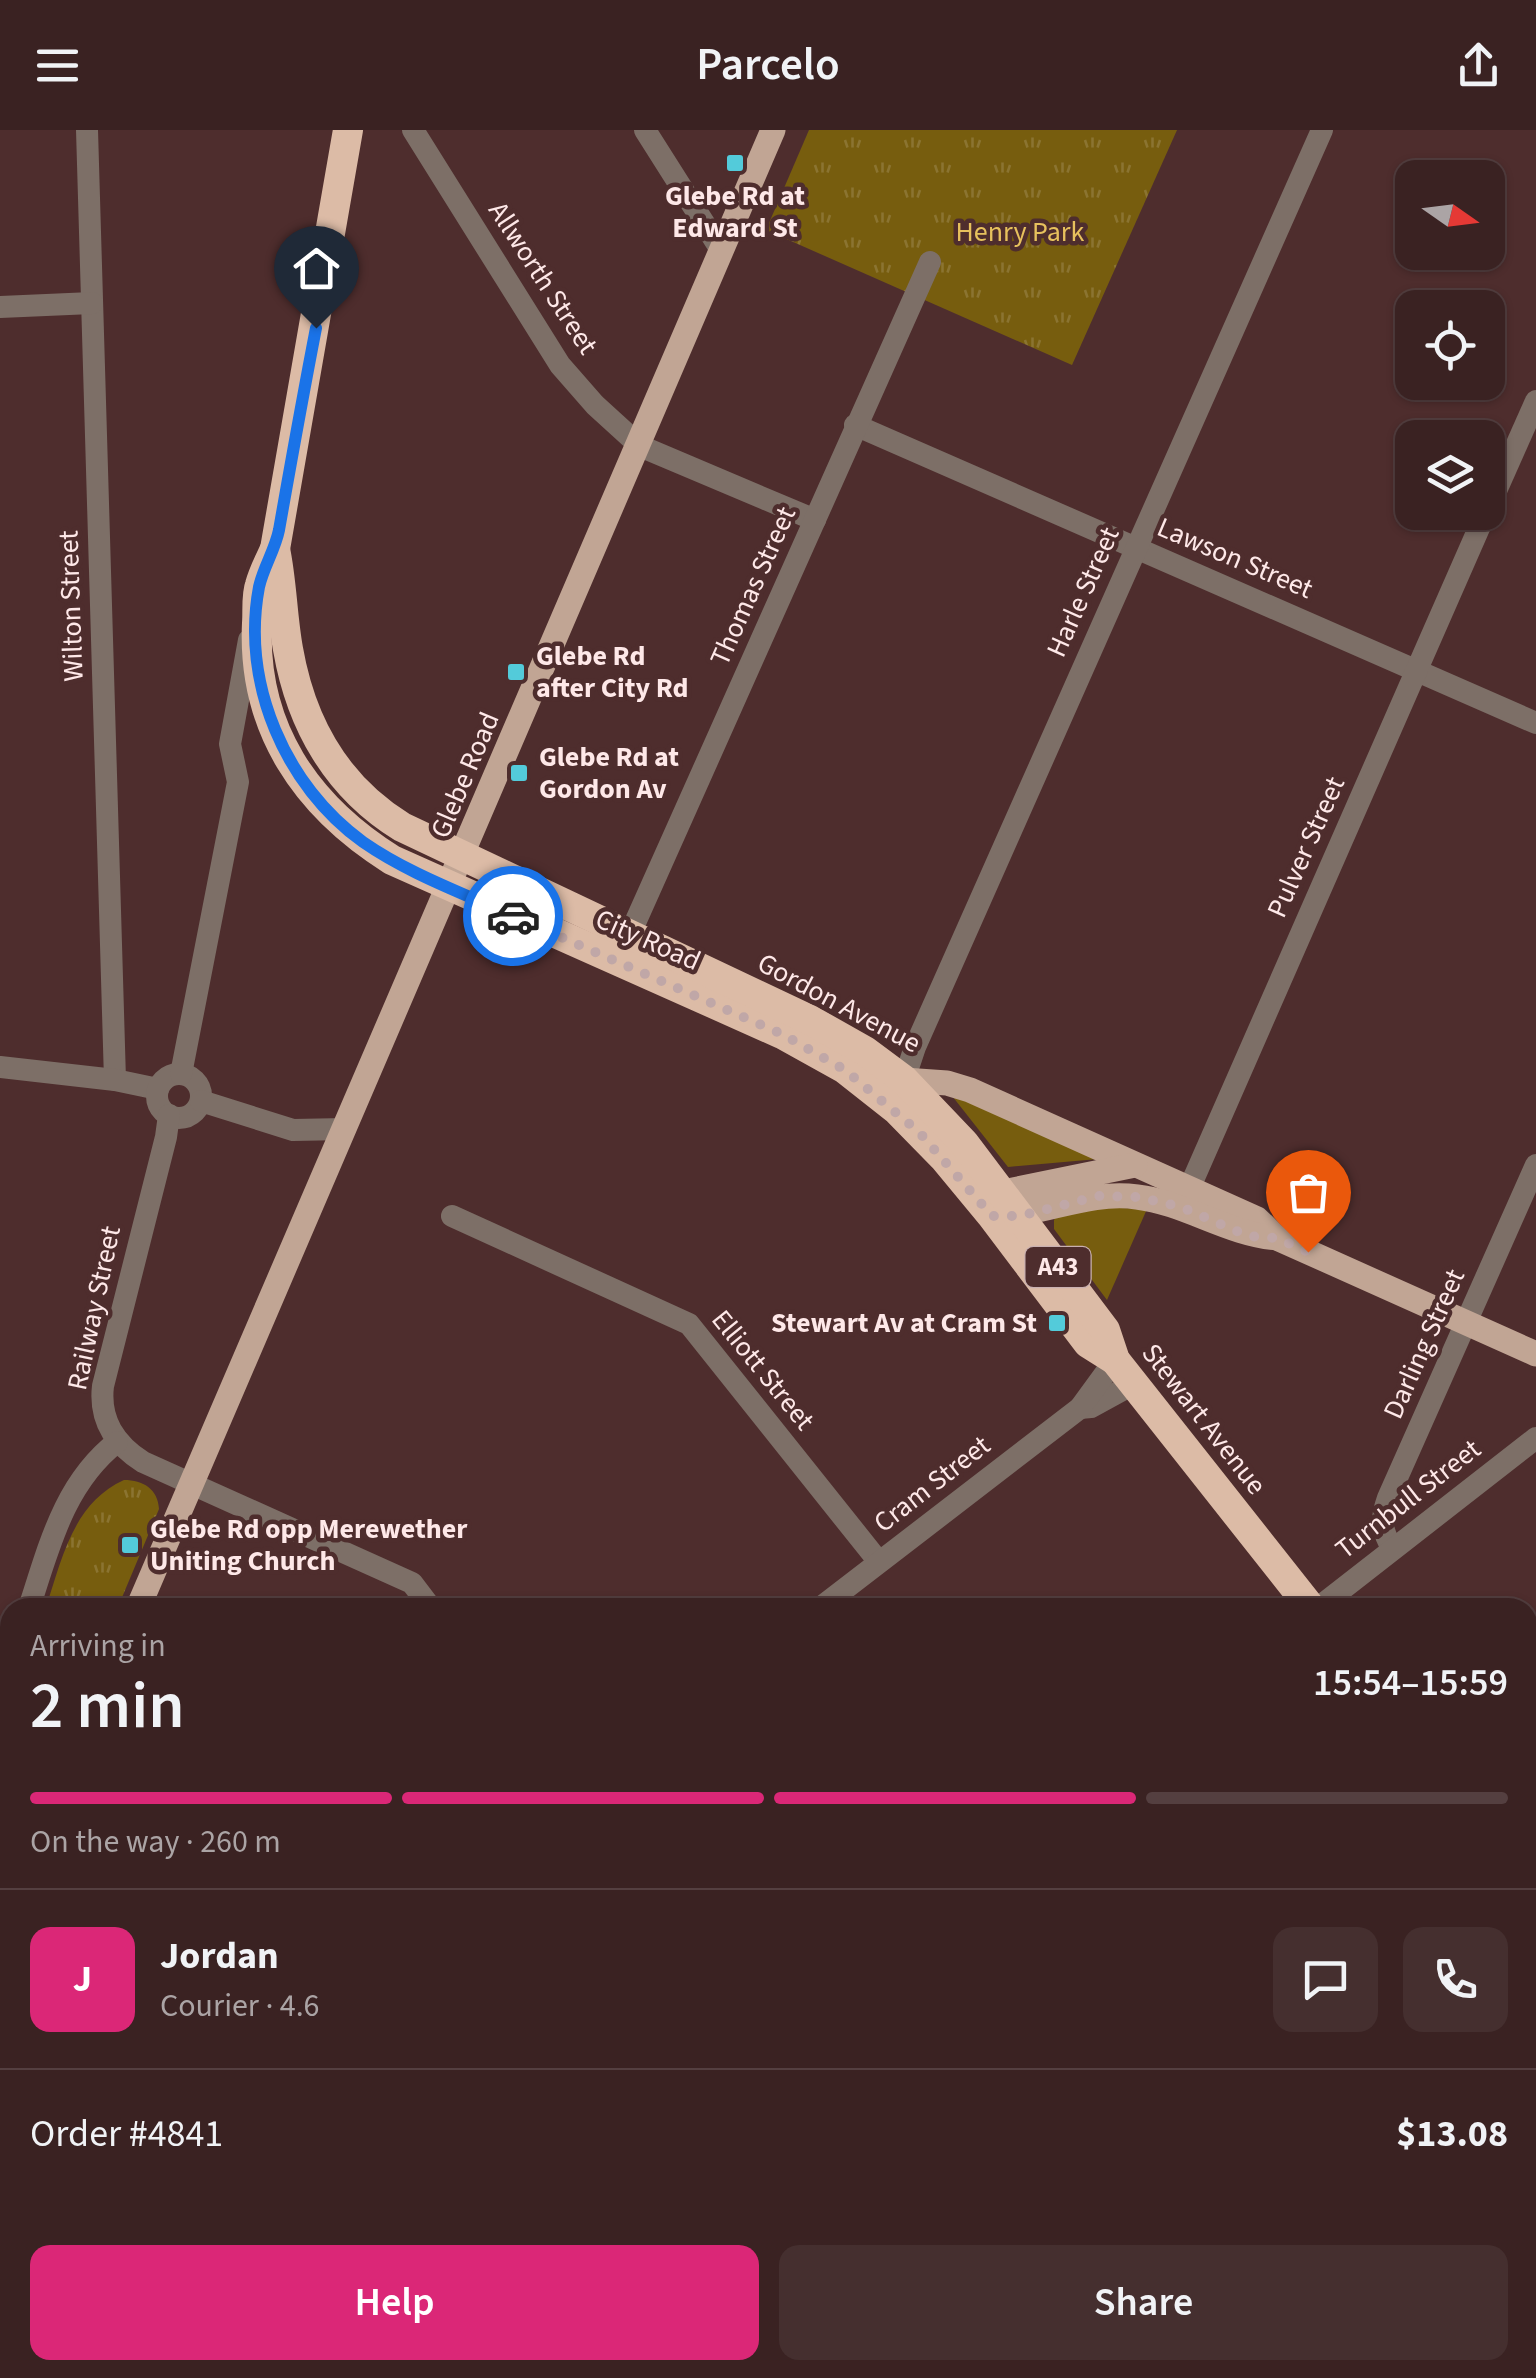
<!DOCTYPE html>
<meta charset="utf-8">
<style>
body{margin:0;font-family:"Source Sans 3",sans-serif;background:#452f2f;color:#f1f3f6;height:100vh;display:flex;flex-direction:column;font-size:38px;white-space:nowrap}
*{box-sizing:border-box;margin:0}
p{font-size:32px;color:#aba4a5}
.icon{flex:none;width:55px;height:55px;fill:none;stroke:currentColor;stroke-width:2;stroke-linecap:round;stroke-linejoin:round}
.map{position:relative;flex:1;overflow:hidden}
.sheet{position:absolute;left:0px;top:1468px;width:1538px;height:782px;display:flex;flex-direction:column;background:#3a2222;border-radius:30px 30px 0 0;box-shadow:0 2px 8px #0004,0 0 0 2px #543f40}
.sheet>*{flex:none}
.needle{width:65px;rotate:104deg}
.fabs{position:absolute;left:1395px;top:30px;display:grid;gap:20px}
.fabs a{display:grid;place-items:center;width:110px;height:110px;border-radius:20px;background:#3a2222;box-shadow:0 2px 8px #0004,0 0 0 2px #543f40;font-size:50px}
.pin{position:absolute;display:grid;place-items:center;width:85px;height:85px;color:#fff;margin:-102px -42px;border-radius:50% 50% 50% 0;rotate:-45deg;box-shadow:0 0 10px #0007}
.pin .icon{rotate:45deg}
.courier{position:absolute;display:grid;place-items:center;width:100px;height:100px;margin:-50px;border:8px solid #1a73e8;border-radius:50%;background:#fff;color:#222;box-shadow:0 2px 12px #0007}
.head em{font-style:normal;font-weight:600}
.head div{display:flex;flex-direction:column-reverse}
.head{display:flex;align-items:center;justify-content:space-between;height:170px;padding:0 30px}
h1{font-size:65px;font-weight:600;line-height:75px}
.bar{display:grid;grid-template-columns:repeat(4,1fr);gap:15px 10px;align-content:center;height:120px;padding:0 30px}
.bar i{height:12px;border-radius:8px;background:#543f40}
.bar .selected{background:#db2777}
.bar p{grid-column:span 4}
.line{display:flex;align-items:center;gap:25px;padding:0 30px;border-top:2px solid #543f40}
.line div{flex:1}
.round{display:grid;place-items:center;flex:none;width:105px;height:105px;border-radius:20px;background:#452f2f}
.button{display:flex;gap:20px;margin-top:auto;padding:20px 30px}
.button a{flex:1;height:115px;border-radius:20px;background:#db2777;color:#fff;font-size:40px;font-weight:600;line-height:115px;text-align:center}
.button a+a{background:#452f2f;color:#f1f3f6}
header{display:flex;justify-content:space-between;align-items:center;height:130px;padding:0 30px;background:#3a2222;font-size:45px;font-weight:600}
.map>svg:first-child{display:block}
</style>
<header><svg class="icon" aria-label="menu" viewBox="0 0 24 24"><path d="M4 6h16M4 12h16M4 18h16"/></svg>Parcelo<svg class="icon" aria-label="share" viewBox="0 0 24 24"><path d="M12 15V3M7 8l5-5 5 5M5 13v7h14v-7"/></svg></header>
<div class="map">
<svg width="1536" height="2248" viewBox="0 0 1536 2248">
<defs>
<pattern id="park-tufts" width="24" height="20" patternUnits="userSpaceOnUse" patternTransform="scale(2.5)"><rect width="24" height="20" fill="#775d0e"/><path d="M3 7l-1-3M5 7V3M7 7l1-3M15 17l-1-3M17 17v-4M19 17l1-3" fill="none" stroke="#8b7431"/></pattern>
</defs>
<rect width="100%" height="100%" fill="#4e2d2d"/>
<g fill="#775d0e">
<path d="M949,962L1098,1029L1008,1037Z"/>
<path d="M1070,1076L1147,1079L1107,1170L1054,1099V1090L1059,1080Z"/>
</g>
<g fill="url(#park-tufts)">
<path d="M809,0H1177L1072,235L766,100Z"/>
<path d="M124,1350C143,1350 158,1359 159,1379L118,1477H46C62,1429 73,1373 124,1350Z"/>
<path d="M10,1586V1723L0,1746V1616Z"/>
</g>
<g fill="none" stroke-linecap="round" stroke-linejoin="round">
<g stroke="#7d6f67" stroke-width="22">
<path d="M87,0L115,950"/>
<path d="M413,0L560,235L595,275L640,316L815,390"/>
<path d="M645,0L721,120"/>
<path d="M0,177L92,173"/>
<path d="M855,295L1536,593"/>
<path d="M1488,379L1536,271"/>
<path d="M630,804L930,132"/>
<path d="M0,937L115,950L158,959"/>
<circle cx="179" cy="966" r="22"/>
<path d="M181,944L238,652L230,614L249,510"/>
<path d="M904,950L915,917L1322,0"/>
<path d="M201,971L293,1000L345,999"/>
<path d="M169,985L166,1007L103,1256C99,1290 115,1314 143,1332L412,1453L431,1478"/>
<path d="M1182,1075L1486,382"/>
<path d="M452,1086L689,1194L879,1432"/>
<path d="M1080,1278L1091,1277L1133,1254"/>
<path d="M1392,1417C1380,1399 1381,1388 1388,1368L1536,1035"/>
<path d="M29,1478C49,1417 64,1353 117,1312"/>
<path d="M820,1478L1080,1278L1115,1230"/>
<path d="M1318,1478L1536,1308"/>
<path d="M0,1568L10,1537"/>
<path d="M1528,1714L1536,1707"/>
<path d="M0,2091L10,2103"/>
<path d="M1528,2107L1536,2101"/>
<path d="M114,2240L120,2248"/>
<path d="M1027,2240L1033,2248"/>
<path d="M335,2248L345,2240"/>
<path d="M844,2248L854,2240"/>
<path d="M1350,2248L1360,2240"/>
</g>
<g stroke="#c1a594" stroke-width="25">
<path d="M904,950L947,953L970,960L1257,1089L1277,1108"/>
<path d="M1135,1035L1003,1062L992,1086C1041,1086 1087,1060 1137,1067C1186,1073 1227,1104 1277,1108L1536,1224"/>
<path d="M138,1478L773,0"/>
<path d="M0,1797L10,1774"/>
</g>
<g stroke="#dcbba6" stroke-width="30">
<path d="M348,0L275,419C270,430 263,443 260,455C256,466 258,481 257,493C252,598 306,676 392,730L782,904L845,939L897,980L944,1028L992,1086L1088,1213L1115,1230"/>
<path d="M275,419C282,452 282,486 288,519C301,594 337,657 402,697L810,890L865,921L904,950L964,1013L1105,1200L1115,1230L1311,1478"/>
<path d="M1528,1753L1536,1764"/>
</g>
</g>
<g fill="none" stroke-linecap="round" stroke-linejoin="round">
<path stroke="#c0a7a7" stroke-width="10" stroke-dasharray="0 18" d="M513,786L782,904L845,940L919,1002L992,1086H1020L1099,1066L1138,1067L1181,1077L1248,1106L1277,1108L1308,1122"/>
<path stroke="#1a73e8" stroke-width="12" d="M316,198C303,265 291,332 279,400C275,420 263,438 259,457C241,553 285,656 363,712C409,744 463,763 513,786"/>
</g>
<g fill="#53cbda" stroke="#4e2d2d" stroke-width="4">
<rect x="725" y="23" width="20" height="20" rx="5"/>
<rect x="506" y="532" width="20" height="20" rx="5"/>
<rect x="509" y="633" width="20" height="20" rx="5"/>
<rect x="1047" y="1183" width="20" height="20" rx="5"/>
<rect x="120" y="1405" width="20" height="20" rx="5"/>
</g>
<g text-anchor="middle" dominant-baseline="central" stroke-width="9" stroke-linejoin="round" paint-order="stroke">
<rect fill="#4e2d2d" stroke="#c9b0b0" stroke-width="2.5" x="1025.5" y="1117" width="65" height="40" rx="8"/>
<g font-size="25" font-weight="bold" fill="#fee8e8">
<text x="1058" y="1137">A43</text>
</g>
<g font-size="28" font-weight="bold" fill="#fee8e8" stroke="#4e2d2d" text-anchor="start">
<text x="735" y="66" text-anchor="middle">Glebe Rd at<tspan x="735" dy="32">Edward St</tspan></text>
<text x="536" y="526">Glebe Rd<tspan x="536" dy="32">after City Rd</tspan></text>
<text x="539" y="627">Glebe Rd at<tspan x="539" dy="32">Gordon Av</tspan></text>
<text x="1037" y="1193" text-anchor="end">Stewart Av at Cram St</text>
<text x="150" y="1399">Glebe Rd opp Merewether<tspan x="150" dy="32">Uniting Church</tspan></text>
</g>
<g font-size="28" fill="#e7c15d" stroke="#4e2d2d">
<text x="1020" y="102">Henry Park</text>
</g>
<g font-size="28" fill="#fee8e8" stroke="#4e2d2d">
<text transform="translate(543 148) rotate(57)">Allworth Street</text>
<text transform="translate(1235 428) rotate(23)">Lawson Street</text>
<text transform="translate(753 456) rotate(-66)">Thomas Street</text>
<text transform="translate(1083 462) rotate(-66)">Harle Street</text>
<text transform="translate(71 476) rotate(-92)">Wilton Street</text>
<text transform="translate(465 645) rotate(-67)">Glebe Road</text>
<text transform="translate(1306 717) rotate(-66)">Pulver Street</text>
<text transform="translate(648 810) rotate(24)">City Road</text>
<text transform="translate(839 873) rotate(28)">Gordon Avenue</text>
<text transform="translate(94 1178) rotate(-78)">Railway Street</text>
<text transform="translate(1424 1214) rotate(-66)">Darling Street</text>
<text transform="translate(763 1240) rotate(51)">Elliott Street</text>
<text transform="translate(1204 1289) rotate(52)">Stewart Avenue</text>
<text transform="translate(932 1354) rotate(-38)">Cram Street</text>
<text transform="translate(1408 1369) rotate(-38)">Turnbull Street</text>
</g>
</g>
</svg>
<div class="fabs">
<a><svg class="needle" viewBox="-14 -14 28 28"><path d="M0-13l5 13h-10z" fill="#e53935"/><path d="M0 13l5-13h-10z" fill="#aba4a5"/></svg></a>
<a><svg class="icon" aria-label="locate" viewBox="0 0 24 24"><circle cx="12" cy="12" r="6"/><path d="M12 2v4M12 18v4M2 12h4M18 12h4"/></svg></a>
<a><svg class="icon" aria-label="layers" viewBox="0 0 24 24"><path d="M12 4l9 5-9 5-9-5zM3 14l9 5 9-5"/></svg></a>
</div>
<div class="pin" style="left:1308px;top:1122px;background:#ea580c"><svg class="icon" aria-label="bag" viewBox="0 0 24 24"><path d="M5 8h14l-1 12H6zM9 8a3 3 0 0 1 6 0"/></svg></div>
<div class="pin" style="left:316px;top:198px;background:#1f2937"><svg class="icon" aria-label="home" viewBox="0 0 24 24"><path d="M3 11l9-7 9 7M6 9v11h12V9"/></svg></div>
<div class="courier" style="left:513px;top:786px"><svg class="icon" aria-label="car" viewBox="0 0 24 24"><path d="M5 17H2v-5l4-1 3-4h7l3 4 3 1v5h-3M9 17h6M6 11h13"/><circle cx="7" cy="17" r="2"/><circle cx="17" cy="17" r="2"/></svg></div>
<section class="sheet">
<div class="head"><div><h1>2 min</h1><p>Arriving in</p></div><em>15:54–15:59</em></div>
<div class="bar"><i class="selected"></i><i class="selected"></i><i class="selected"></i><i></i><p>On the way · 260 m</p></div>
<div class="line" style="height:180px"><b class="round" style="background:#db2777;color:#fff">J</b><div><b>Jordan</b><p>Courier · 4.6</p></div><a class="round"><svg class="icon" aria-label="chat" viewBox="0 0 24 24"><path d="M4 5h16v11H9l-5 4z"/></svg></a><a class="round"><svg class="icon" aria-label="phone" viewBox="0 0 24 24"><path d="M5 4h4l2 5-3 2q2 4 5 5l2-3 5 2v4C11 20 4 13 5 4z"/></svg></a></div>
<div class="line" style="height:130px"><div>Order #4841</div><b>$13.08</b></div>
<div class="button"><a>Help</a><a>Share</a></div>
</section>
</div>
